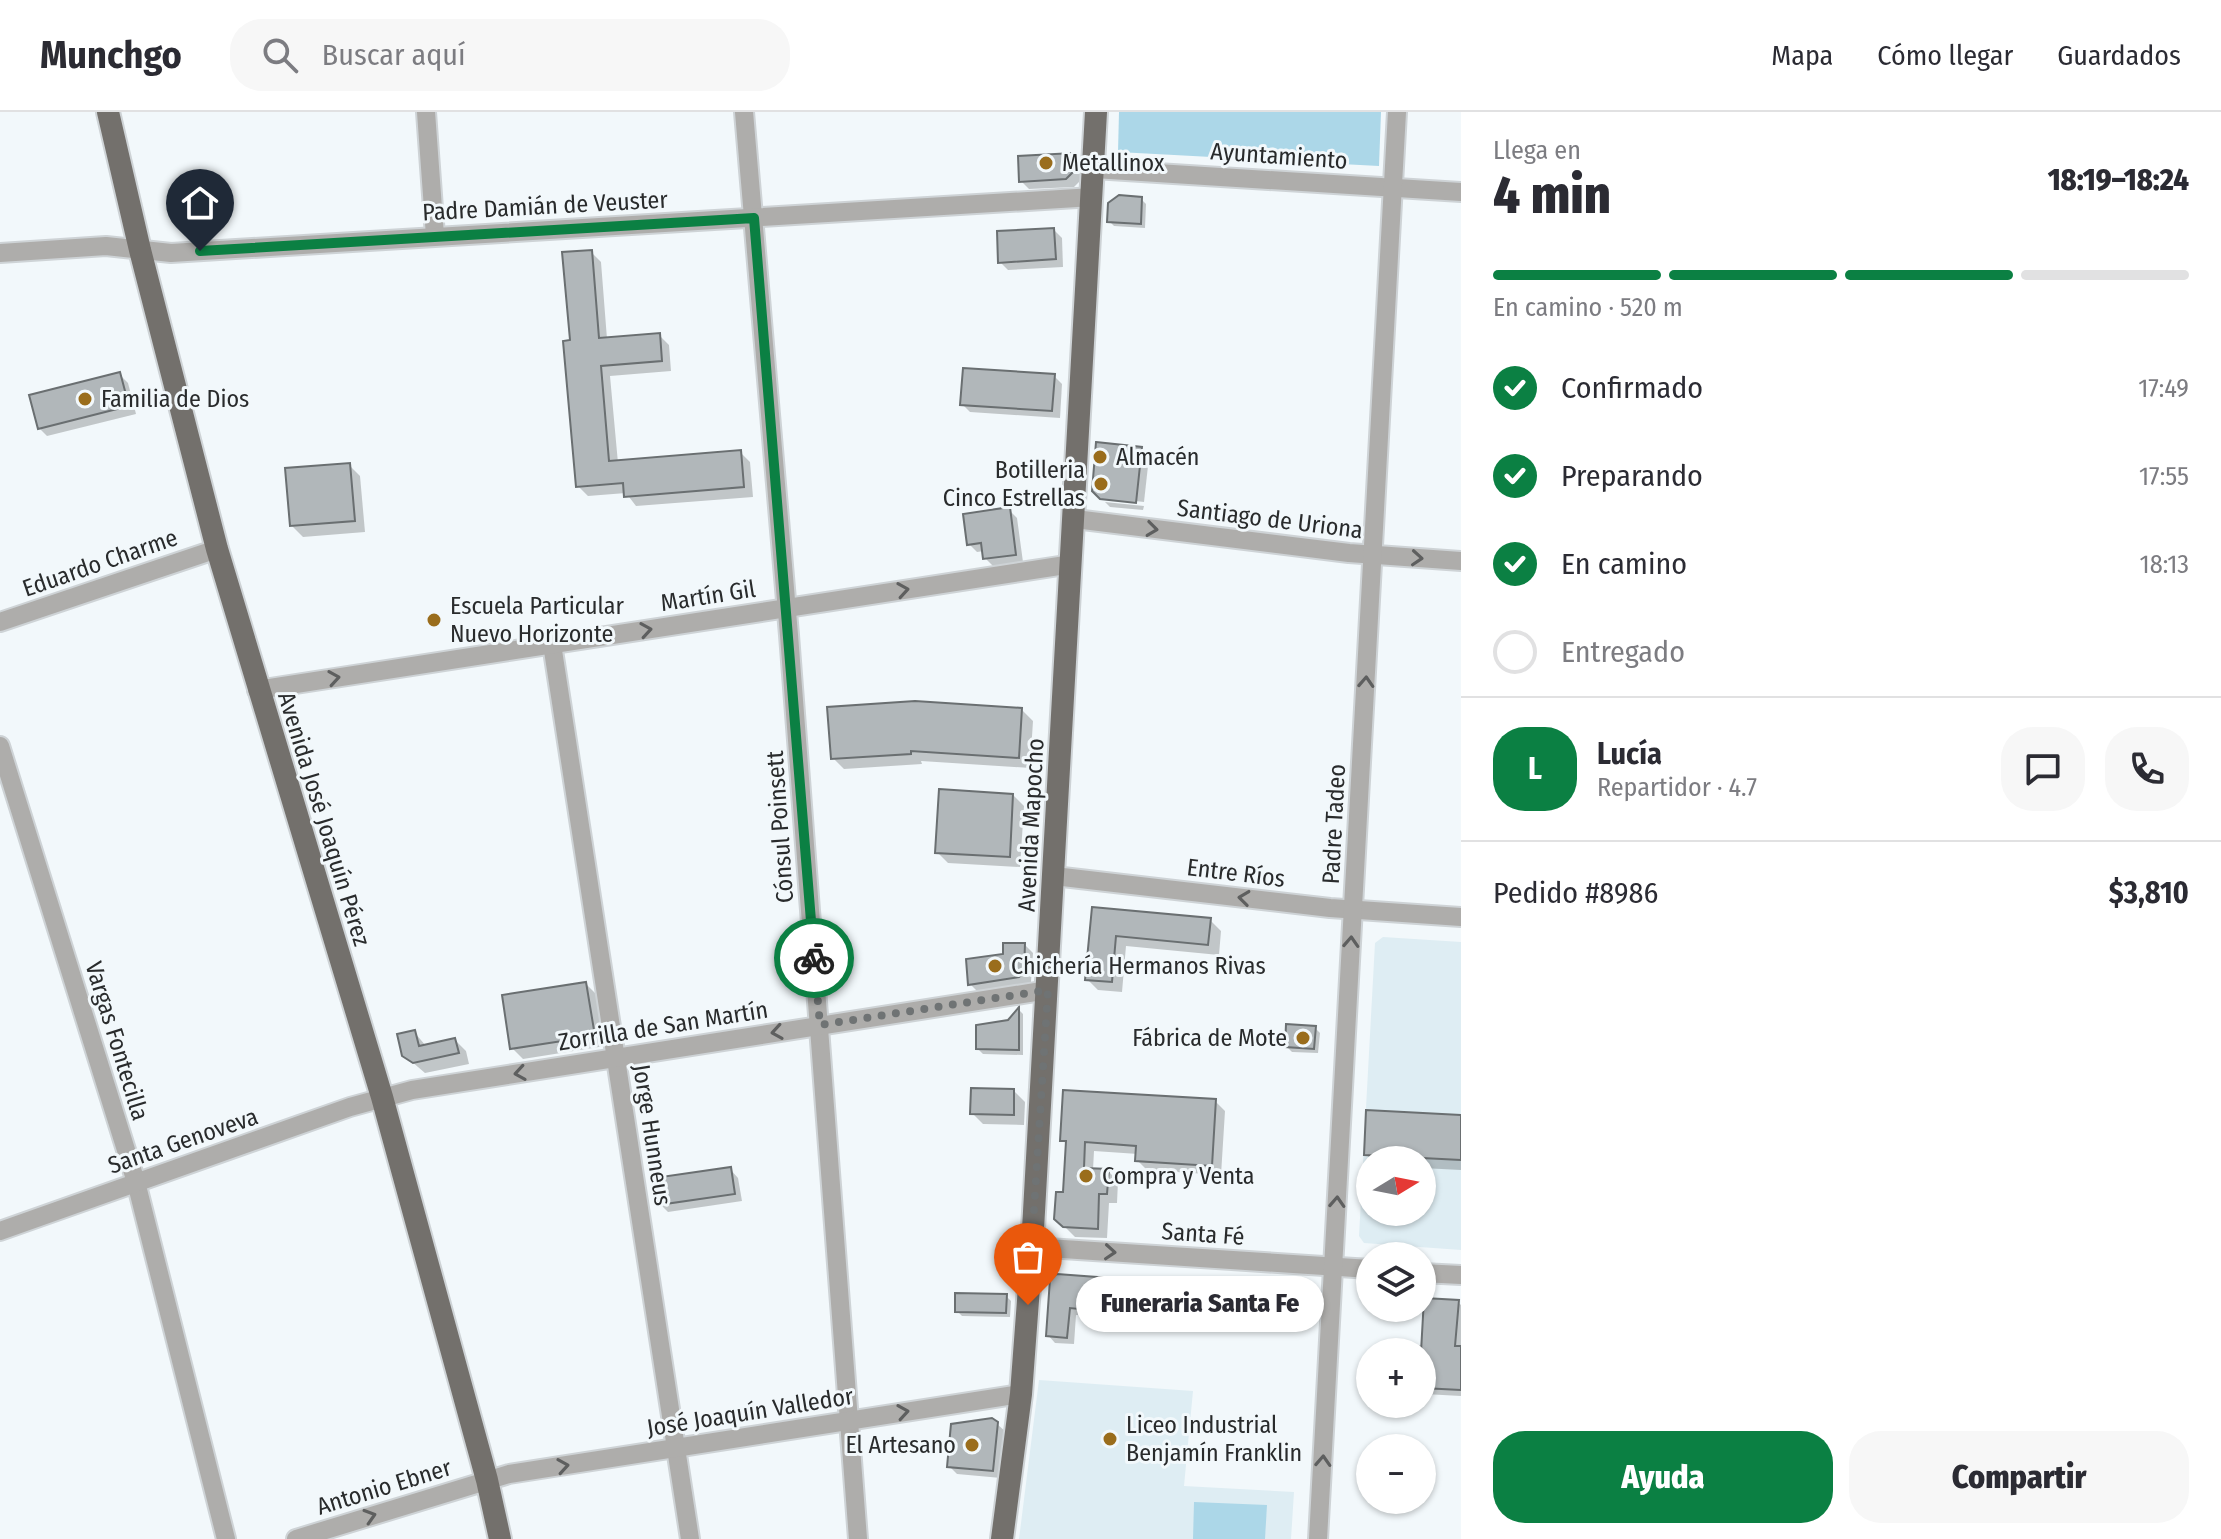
<!DOCTYPE html>
<html lang="es">
<meta charset="utf-8">
<style>
body{margin:0;font-family:"Fira Sans Condensed",sans-serif;background:#f7f7f7;color:#2b2b33;height:100vh;display:flex;flex-direction:column;font-size:30px;white-space:nowrap}
*{box-sizing:border-box;margin:0}
p{font-size:26px;color:#7c7c81}
.icon{flex:none;width:44px;height:44px;fill:none;stroke:currentColor;stroke-width:2;stroke-linecap:round;stroke-linejoin:round}
.map{position:relative;flex:1;overflow:hidden}
.sheet{display:flex;flex-direction:column;background:#fff;width:760px}
.sheet>*{flex:none}
.needle{width:52px;rotate:80deg}
.controls{position:absolute;left:1356px;top:1034px;display:grid;gap:16px}
.controls a{display:grid;place-items:center;width:80px;height:80px;border-radius:50%;background:#fff;box-shadow:0 2px 6px #0004;font-size:40px}
.pin{position:absolute;display:grid;place-items:center;width:68px;height:68px;color:#fff;margin:-82px -34px;border-radius:50% 50% 50% 0;rotate:-45deg;box-shadow:0 0 8px #0007}
.pin .icon{rotate:45deg}
.courier{position:absolute;display:grid;place-items:center;width:80px;height:80px;margin:-40px;border:6px solid #0b8043;border-radius:50%;background:#fff;color:#222;box-shadow:0 2px 10px #0007}
.bubble{position:absolute;height:56px;border-radius:28px;background:#fff;box-shadow:0 2px 6px #0004;font-size:26px;font-weight:800;line-height:56px;text-align:center}
.summary em{font-style:normal;font-weight:800}
.summary div{display:flex;flex-direction:column-reverse}
.summary{display:flex;align-items:center;justify-content:space-between;height:136px;padding:0 32px}
h1{font-size:52px;font-weight:800;line-height:60px}
.bar{display:grid;grid-template-columns:repeat(4,1fr);gap:12px 8px;align-content:center;height:96px;padding:0 32px}
.bar i{height:10px;border-radius:6px;background:#e1e1e2}
.bar .on{background:#0b8043}
.bar p{grid-column:span 4}
.line{display:flex;align-items:center;gap:20px;padding:0 32px;border-top:2px solid #e1e1e2}
.line div{flex:1}
.round{display:grid;place-items:center;flex:none;width:84px;height:84px;border-radius:32px;background:#f7f7f7}
ol{padding:0 32px;list-style:none}
li{display:flex;align-items:center;gap:24px;height:88px}
li p{margin-inline-start:auto}
li .icon{padding:8px;border-radius:50%;background:#0b8043;color:#fff;stroke-width:4}
li:last-child{color:#7c7c81}
li i{width:44px;height:44px;border:4px solid #e1e1e2;border-radius:50%}
.primary-button{display:flex;gap:16px;margin-top:auto;padding:16px 32px}
.primary-button a{flex:1;height:92px;border-radius:32px;background:#0b8043;color:#fff;font-size:32px;font-weight:800;line-height:92px;text-align:center}
.primary-button a+a{background:#f7f7f7;color:#2b2b33}
header{display:flex;align-items:center;gap:48px;box-sizing:border-box;height:112px;padding:0 40px;background:#fff;border-bottom:2px solid #e1e1e2}
header strong{font-size:38px}
nav{display:flex;gap:44px;margin-inline-start:auto;font-size:28px}
.search{width:560px;height:72px;background:#f7f7f7;display:flex;align-items:center;gap:20px;box-sizing:border-box;padding:0 28px;border-radius:32px;color:#7c7c81;font-size:30px}
main{display:flex;flex:1;min-height:0}
.map>svg:first-child{display:block}
</style>
<header>
<strong>Munchgo</strong>
<div class="search"><svg class="icon" aria-label="search" viewBox="0 0 24 24"><circle cx="10" cy="10" r="6"/><path d="M15 15l6 6"/></svg>Buscar aquí</div>
<nav><a>Mapa</a><a>Cómo llegar</a><a>Guardados</a></nav>
</header>
<main>
<div class="map">
<svg width="1461" height="1427" viewBox="0 0 1461 1427">
<rect width="100%" height="100%" fill="#f2f8fb"/>
<g fill="#deedf3" fill-rule="evenodd">
<path d="M1383,825L1461,830V1138L1364,1131L1359,1124L1375,831ZM1370,1048H1422V1100H1370Z"/>
<path d="M1039,1268L1193,1279L1184,1374L1294,1380L1291,1427H1019Z"/>
</g>
<g fill="#acd7e8">
<path d="M1119,0H1381L1379,54L1118,40Z"/>
<path d="M1194,1390L1267,1393L1265,1427H1193Z"/>
</g>
<g fill="#0003">
<path d="M1072,43L1080,52L1081,68L1074,75L1029,77L1021,69Z"/>
<path d="M1141,87L1146,92L1145,116L1114,114L1109,109Z"/>
<path d="M1054,118L1062,126L1063,155L1008,158L1000,150Z"/>
<path d="M591,140L601,150L607,227L659,223L669,233L671,259L610,264L618,351L740,340L750,350L753,385L636,394L626,381L588,384L578,374L572,230Z"/>
<path d="M120,263L128,271L136,302L47,324L39,316Z"/>
<path d="M1054,264L1062,272L1060,306L970,300L962,292Z"/>
<path d="M1141,337L1149,345L1144,390L1101,385Z"/>
<path d="M349,353L360,364L365,420L303,425L292,414Z"/>
<path d="M1105,390L1144,394L1143,398L1110,395Z"/>
<path d="M1009,398L1017,406L1023,450L993,454L985,446L984,439L977,440L969,432Z"/>
<path d="M1022,598L1033,609L1030,656L921,649L922,652L844,657L833,646Z"/>
<path d="M1013,683L1024,694L1020,755L948,751L937,740Z"/>
<path d="M1094,797L1210,808L1221,819L1219,843L1126,834L1122,880L1098,878L1087,867Z"/>
<path d="M1025,833L1033,841L1031,870L1027,873L978,880L970,872Z"/>
<path d="M586,872L597,883L605,934L523,947L512,936Z"/>
<path d="M1019,898L1023,902V943L983,942L978,937L1010,910Z"/>
<path d="M1315,916L1320,921L1318,941L1292,940L1287,935Z"/>
<path d="M415,921L426,934L455,928L466,939L469,952L425,961L404,943Z"/>
<path d="M1014,979L1025,990L1024,1013L983,1012L972,1001Z"/>
<path d="M1215,989L1225,999L1221,1063L1147,1058L1137,1048L1138,1042L1094,1039L1093,1058L1108,1059L1118,1069L1117,1091H1109L1107,1126L1075,1125L1056,1106L1065,1082L1068,1033L1062,1028Z"/>
<path d="M1461,1005V1058L1422,1056V1048H1372L1366,1042Z"/>
<path d="M730,1057L738,1066L742,1089L668,1100L660,1092Z"/>
<path d="M1052,1168H1109L1116,1175L1115,1206L1076,1203L1074,1232L1055,1231L1048,1223Z"/>
<path d="M1006,1184L1011,1189L1010,1205L962,1204L957,1199Z"/>
<path d="M1458,1190L1461,1193V1284L1424,1282L1422,1240H1419V1233L1423,1234Z"/>
<path d="M997,1312L1006,1320L1001,1366L957,1362L949,1354Z"/>
</g>
<g fill="#b1b7ba" stroke="#6a6f71" stroke-width="2">
<path d="M1073,41L1074,59L1066,67L1019,70L1018,44Z"/>
<path d="M1119,83L1142,85L1141,112L1107,110L1108,91Z"/>
<path d="M1054,116L1056,147L998,151L997,119Z"/>
<path d="M592,138L599,226L660,221L662,249L601,254L609,349L741,338L744,375L624,385L623,371L576,375L563,229L570,228L562,140Z"/>
<path d="M963,256L1055,262L1052,299L960,293Z"/>
<path d="M120,260L129,294L38,317L29,283Z"/>
<path d="M1096,330L1142,335L1136,391L1100,387L1092,379Z"/>
<path d="M350,351L355,409L290,414L285,356Z"/>
<path d="M1010,395L1016,443L983,447L981,431L967,433L963,402Z"/>
<path d="M915,589L1022,596L1019,646L911,639V642L831,647L827,595Z"/>
<path d="M939,677L1013,682L1010,745L935,741Z"/>
<path d="M1092,795L1211,806L1208,833L1116,824L1112,870L1085,868Z"/>
<path d="M1003,831H1025L1024,861L1019,865L968,873L966,847L1003,842Z"/>
<path d="M586,870L595,924L510,937L502,883Z"/>
<path d="M1019,895V938L976,937V913L1008,908Z"/>
<path d="M1286,912L1316,914L1314,937L1285,935Z"/>
<path d="M415,918L419,934L455,926L459,941L413,951L402,944L397,922Z"/>
<path d="M971,976L1014,977V1003L970,1002Z"/>
<path d="M1063,978L1216,987L1212,1054L1135,1049L1136,1034L1085,1030L1084,1056L1109,1057L1107,1082H1099L1098,1117L1063,1115L1054,1107L1056,1080H1063L1066,1029H1060Z"/>
<path d="M1366,998L1461,1003V1048L1364,1043Z"/>
<path d="M731,1055L735,1082L658,1093L654,1066Z"/>
<path d="M1057,1162L1110,1166L1108,1200L1070,1196L1067,1226L1046,1224L1050,1167Z"/>
<path d="M955,1181L1007,1182L1006,1201L955,1200Z"/>
<path d="M1424,1186L1459,1188L1455,1234H1461V1278L1422,1276L1421,1240Z"/>
<path d="M992,1306L998,1310L993,1359L947,1355L951,1312Z"/>
</g>
<g fill="none" stroke-linecap="round" stroke-linejoin="round">
<defs>
<g id="minor">
<path d="M426,0L435,124"/>
<path d="M744,0L789,523L858,1427"/>
<path d="M1094,57L1461,80"/>
<path d="M0,141L106,134L171,141L1093,85"/>
<path d="M1075,407L1349,441L1461,449"/>
<path d="M0,510L217,437"/>
<path d="M552,532L690,1427"/>
<path d="M257,578L1072,452"/>
<path d="M0,634L136,1070L226,1427"/>
<path d="M1054,764L1330,796L1461,805"/>
<path d="M0,1119L350,995L412,978L1048,878"/>
<path d="M1032,1135L1370,1157"/>
<path d="M1422,1161L1461,1163"/>
<path d="M296,1427L509,1362L1021,1282"/>
<path d="M1318,1427L1397,0"/>
</g>
<g id="major">
<path d="M108,0L140,138L217,437L382,985L487,1368L500,1427"/>
<path d="M1002,1427L1021,1282L1032,1135L1096,0"/>
</g>
</defs>
<use href="#minor" stroke="#ced3d6" stroke-width="22"/>
<use href="#major" stroke="#ced3d6" stroke-width="26"/>
<use href="#minor" stroke="#aeadab" stroke-width="18"/>
<use href="#major" stroke="#73706c" stroke-width="22"/>
</g>
<defs><path id="oneway-chevron" d="M-2-3.5L2.5 0L-2 3.5" fill="none" stroke-width="1.6" stroke-linecap="round" stroke-linejoin="round" transform="scale(2)"/></defs>
<g stroke="#5e5f5f">
<use href="#oneway-chevron" transform="translate(1152 417) rotate(7)"/>
<use href="#oneway-chevron" transform="translate(1417 446) rotate(4)"/>
<use href="#oneway-chevron" transform="translate(903 478) rotate(-9)"/>
<use href="#oneway-chevron" transform="translate(646 518) rotate(-9)"/>
<use href="#oneway-chevron" transform="translate(334 566) rotate(-9)"/>
<use href="#oneway-chevron" transform="translate(1366 570) rotate(-87)"/>
<use href="#oneway-chevron" transform="translate(1244 786) rotate(-173)"/>
<use href="#oneway-chevron" transform="translate(1351 830) rotate(-87)"/>
<use href="#oneway-chevron" transform="translate(777 920) rotate(171)"/>
<use href="#oneway-chevron" transform="translate(520 961) rotate(171)"/>
<use href="#oneway-chevron" transform="translate(1337 1090) rotate(-87)"/>
<use href="#oneway-chevron" transform="translate(1110 1140) rotate(4)"/>
<use href="#oneway-chevron" transform="translate(903 1300) rotate(-9)"/>
<use href="#oneway-chevron" transform="translate(1323 1349) rotate(-87)"/>
<use href="#oneway-chevron" transform="translate(563 1354) rotate(-9)"/>
<use href="#oneway-chevron" transform="translate(370 1404) rotate(-17)"/>
</g>
<g fill="none" stroke-linecap="round" stroke-linejoin="round">
<path stroke="#6f7374" stroke-width="8" stroke-dasharray="0 14.4" d="M814,846L820,913L1048,878L1028,1193"/>
<path stroke="#0b8043" stroke-width="10" d="M200,139L754,106L814,846"/>
</g>
<g fill="#9a6d1c" stroke="#f2f8fb" stroke-width="3">
<circle cx="1046" cy="51" r="8"/>
<circle cx="85" cy="287" r="8"/>
<circle cx="1100" cy="345" r="8"/>
<circle cx="1101" cy="372" r="8"/>
<circle cx="434" cy="508" r="8"/>
<circle cx="995" cy="854" r="8"/>
<circle cx="1303" cy="926" r="8"/>
<circle cx="1086" cy="1064" r="8"/>
<circle cx="1110" cy="1327" r="8"/>
<circle cx="972" cy="1333" r="8"/>
</g>
<g text-anchor="middle" dominant-baseline="central" stroke-width="6" stroke-linejoin="round" paint-order="stroke">
<g font-size="24" fill="#292b2c" stroke="#f2f8fb">
<text transform="translate(1279 44) rotate(4)">Ayuntamiento</text>
<text transform="translate(545 94) rotate(-3)">Padre Damián de Veuster</text>
<text transform="translate(1270 407) rotate(7)">Santiago de Uriona</text>
<text transform="translate(100 451) rotate(-19)">Eduardo Charme</text>
<text transform="translate(708 484) rotate(-9)">Martín Gil</text>
<text transform="translate(324 707) rotate(73)">Avenida José Joaquín Pérez</text>
<text transform="translate(1334 712) rotate(-87)">Padre Tadeo</text>
<text transform="translate(1031 713) rotate(-87)">Avenida Mapocho</text>
<text transform="translate(780 715) rotate(-94)">Cónsul Poinsett</text>
<text transform="translate(1236 761) rotate(7)">Entre Ríos</text>
<text transform="translate(663 914) rotate(-9)">Zorrilla de San Martín</text>
<text transform="translate(117 929) rotate(73)">Vargas Fontecilla</text>
<text transform="translate(652 1023) rotate(81)">Jorge Hunneus</text>
<text transform="translate(183 1029) rotate(-19)">Santa Genoveva</text>
<text transform="translate(1203 1122) rotate(4)">Santa Fé</text>
<text transform="translate(750 1300) rotate(-9)">José Joaquín Valledor</text>
<text transform="translate(384 1375) rotate(-17)">Antonio Ebner</text>
</g>
<g font-size="24" fill="#292b2c" stroke="#f2f8fb" text-anchor="start">
<text x="1062" y="51">Metallinox</text>
<text x="101" y="287">Familia de Dios</text>
<text x="1116" y="345">Almacén</text>
<text x="1085" y="358" text-anchor="end">Botilleria<tspan x="1085" dy="28">Cinco Estrellas</tspan></text>
<text x="450" y="494">Escuela Particular<tspan x="450" dy="28">Nuevo Horizonte</tspan></text>
<text x="1011" y="854">Chichería Hermanos Rivas</text>
<text x="1287" y="926" text-anchor="end">Fábrica de Mote</text>
<text x="1102" y="1064">Compra y Venta</text>
<text x="1126" y="1313">Liceo Industrial<tspan x="1126" dy="28">Benjamín Franklin</tspan></text>
<text x="956" y="1333" text-anchor="end">El Artesano</text>
</g>
</g>
</svg>
<div class="controls">
<a><svg class="needle" viewBox="-14 -14 28 28"><path d="M0-13l5 13h-10z" fill="#e53935"/><path d="M0 13l5-13h-10z" fill="#7c7c81"/></svg></a>
<a><svg class="icon" aria-label="layers" viewBox="0 0 24 24"><path d="M12 4l9 5-9 5-9-5zM3 14l9 5 9-5"/></svg></a>
<a>+</a>
<a>−</a>
</div>
<div class="pin" style="left:1028px;top:1193px;background:#ea580c"><svg class="icon" aria-label="bag" viewBox="0 0 24 24"><path d="M5 8h14l-1 12H6zM9 8a3 3 0 0 1 6 0"/></svg></div>
<div class="pin" style="left:200px;top:139px;background:#1f2937"><svg class="icon" aria-label="home" viewBox="0 0 24 24"><path d="M3 11l9-7 9 7M6 9v11h12V9"/></svg></div>
<div class="courier" style="left:814px;top:846px"><svg class="icon" aria-label="bike" viewBox="0 0 24 24"><circle cx="6" cy="16" r="4"/><circle cx="18" cy="16" r="4"/><path d="M6 16l4-8h5l3 8M10 8l3 8H6M13 5h3"/></svg></div>
<div class="bubble" style="left:1076px;top:1164px;width:248px">Funeraria Santa Fe</div>
</div>
<section class="sheet">
<div class="summary"><div><h1>4 min</h1><p>Llega en</p></div><em>18:19–18:24</em></div>
<div class="bar"><i class="on"></i><i class="on"></i><i class="on"></i><i></i><p>En camino · 520 m</p></div>
<ol>
<li><svg class="icon" aria-label="check" viewBox="0 0 24 24"><path d="M5 12l5 5 9-10"/></svg>Confirmado<p>17:49</p></li>
<li><svg class="icon" aria-label="check" viewBox="0 0 24 24"><path d="M5 12l5 5 9-10"/></svg>Preparando<p>17:55</p></li>
<li><svg class="icon" aria-label="check" viewBox="0 0 24 24"><path d="M5 12l5 5 9-10"/></svg>En camino<p>18:13</p></li>
<li><i></i>Entregado</li>
</ol>
<div class="line" style="height:144px"><b class="round" style="background:#0b8043;color:#fff">L</b><div><b>Lucía</b><p>Repartidor · 4.7</p></div><a class="round"><svg class="icon" aria-label="chat" viewBox="0 0 24 24"><path d="M4 5h16v11H9l-5 4z"/></svg></a><a class="round"><svg class="icon" aria-label="phone" viewBox="0 0 24 24"><path d="M5 4h4l2 5-3 2q2 4 5 5l2-3 5 2v4C11 20 4 13 5 4z"/></svg></a></div>
<div class="line" style="height:104px"><div>Pedido #8986</div><b>$3,810</b></div>
<div class="primary-button"><a>Ayuda</a><a>Compartir</a></div>
</section>
</main>
